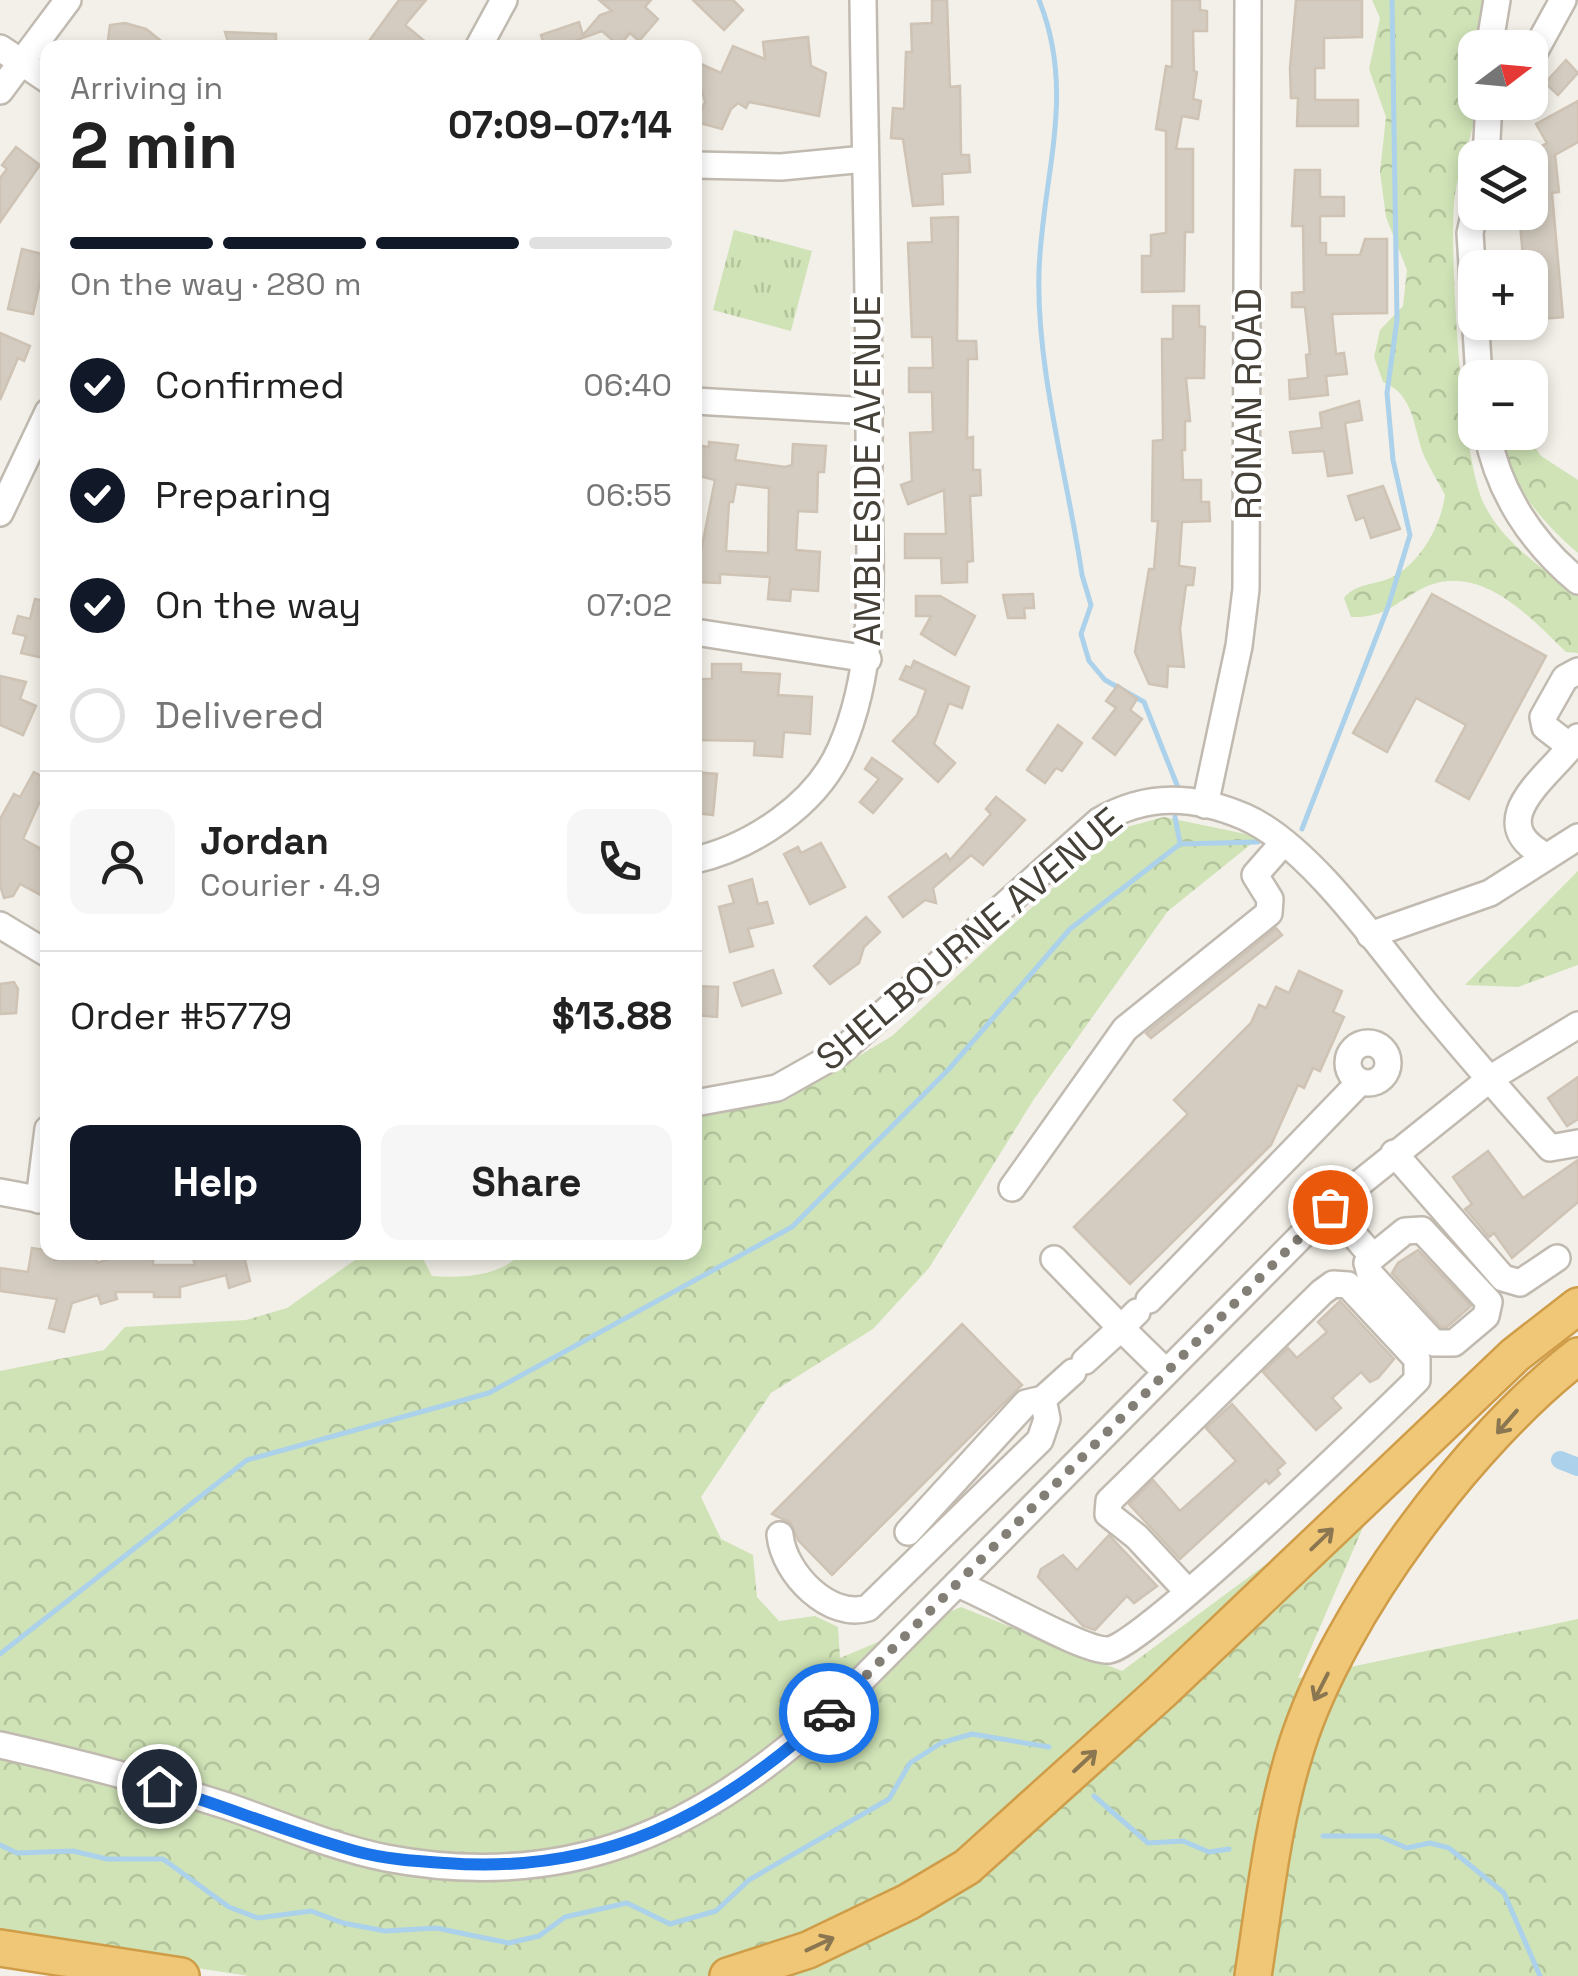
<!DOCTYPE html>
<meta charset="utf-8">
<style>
body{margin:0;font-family:"Space Grotesk",sans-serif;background:#f6f6f6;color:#222;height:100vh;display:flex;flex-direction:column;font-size:38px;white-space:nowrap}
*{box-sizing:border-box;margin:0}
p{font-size:32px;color:#767676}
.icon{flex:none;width:55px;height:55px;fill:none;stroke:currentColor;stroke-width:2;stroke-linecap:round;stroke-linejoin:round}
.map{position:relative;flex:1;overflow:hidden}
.details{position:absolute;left:40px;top:40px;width:662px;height:1220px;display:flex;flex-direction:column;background:#fff;border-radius:20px;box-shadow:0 5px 15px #0003}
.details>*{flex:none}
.needle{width:65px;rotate:74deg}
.buttons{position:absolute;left:1458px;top:30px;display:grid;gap:20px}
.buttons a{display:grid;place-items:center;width:90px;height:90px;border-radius:20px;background:#fff;box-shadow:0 5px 15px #0003;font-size:50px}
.pin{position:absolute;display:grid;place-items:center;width:85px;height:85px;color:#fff;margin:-42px;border:5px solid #fff;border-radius:50%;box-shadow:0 2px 10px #0007}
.courier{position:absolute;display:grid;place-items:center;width:100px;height:100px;margin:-50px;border:8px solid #1a73e8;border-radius:50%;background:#fff;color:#222;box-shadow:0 2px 12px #0007}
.summary em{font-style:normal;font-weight:700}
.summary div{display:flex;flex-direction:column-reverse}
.summary{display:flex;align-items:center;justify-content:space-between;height:170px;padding:0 30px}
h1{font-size:65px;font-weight:700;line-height:75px}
.bar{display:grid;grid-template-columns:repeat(4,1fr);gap:15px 10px;align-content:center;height:120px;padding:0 30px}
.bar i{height:12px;border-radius:8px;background:#e0e0e0}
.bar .selected{background:#111827}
.bar p{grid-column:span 4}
.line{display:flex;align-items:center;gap:25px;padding:0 30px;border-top:2px solid #e0e0e0}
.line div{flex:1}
.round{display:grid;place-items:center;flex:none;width:105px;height:105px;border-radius:20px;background:#f6f6f6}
ol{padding:0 30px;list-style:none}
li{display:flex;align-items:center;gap:30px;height:110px}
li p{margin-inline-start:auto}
li .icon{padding:10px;border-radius:50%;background:#111827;color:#fff;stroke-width:4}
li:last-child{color:#767676}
li i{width:55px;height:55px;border:5px solid #e0e0e0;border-radius:50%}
.action{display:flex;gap:20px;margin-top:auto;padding:20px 30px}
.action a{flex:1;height:115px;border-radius:20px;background:#111827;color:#fff;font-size:40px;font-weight:700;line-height:115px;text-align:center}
.action a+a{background:#f6f6f6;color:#222}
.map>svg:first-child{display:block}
</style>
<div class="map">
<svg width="1578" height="1976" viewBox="0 0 1578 1976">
<defs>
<pattern id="forest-crowns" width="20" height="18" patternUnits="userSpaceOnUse" patternTransform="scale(2.5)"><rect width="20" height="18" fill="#cfe3b6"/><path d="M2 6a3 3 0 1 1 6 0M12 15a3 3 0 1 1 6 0" fill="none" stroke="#b3c49d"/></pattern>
<pattern id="park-tufts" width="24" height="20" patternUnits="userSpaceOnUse" patternTransform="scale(2.5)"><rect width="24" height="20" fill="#cfe3b6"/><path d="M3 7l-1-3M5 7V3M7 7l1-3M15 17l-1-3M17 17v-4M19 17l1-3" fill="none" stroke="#b3c49d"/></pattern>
</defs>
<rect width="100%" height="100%" fill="#f3f0e9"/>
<g fill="url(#forest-crowns)">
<path d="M1372,0H1483C1476,38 1480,76 1475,114C1471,144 1456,173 1454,203C1450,260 1461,460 1485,506C1506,546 1543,568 1578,595V653L1566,652C1527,614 1474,555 1414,593C1390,608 1380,618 1351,617L1344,598C1355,584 1372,585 1388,579C1418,567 1441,527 1445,495C1439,483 1431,471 1425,458C1413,431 1416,395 1383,382L1374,357L1380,330L1403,306L1407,270L1386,217L1380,172L1386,117L1369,69L1380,18Z"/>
<path d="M1497,433H1525L1541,456L1578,480V553C1540,521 1509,482 1497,433Z"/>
<path d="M1164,817L1260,837L1168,911L1034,1099L929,1268L873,1329L771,1393L701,1497L721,1539L753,1555L757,1597L779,1621L815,1616L838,1627L840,1658L961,1607L1122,1671L1385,1476L1298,1678L1578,1619V1976H249L0,1938V1371L104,1350L125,1327L246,1320L287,1308L365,1253H420L432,1276C464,1278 498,1277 522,1253L695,1252V1114L783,1102L892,1036L1067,875L1127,827Z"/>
<path d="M1578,871V965L1518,987L1465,985Z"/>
</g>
<path fill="url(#park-tufts)" d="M734,230L812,251L791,331L713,310Z"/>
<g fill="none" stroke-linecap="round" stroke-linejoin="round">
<g stroke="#acd1ea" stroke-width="5">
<path d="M1039,0C1077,94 1042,176 1039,272C1036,369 1068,478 1082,575L1091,605L1081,634L1089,661L1105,680L1144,702L1179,790"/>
<path d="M1175,817L1180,843"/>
<path d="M1302,829L1388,607L1410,535L1393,460L1387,393L1397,320L1392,0"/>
<path d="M0,1654L247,1460L489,1393L792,1227L949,1069L1070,929L1180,844L1258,842"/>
<path d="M1094,1796L1148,1843L1183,1841L1209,1852L1229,1849"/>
<path d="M1323,1836H1379L1407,1848L1430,1843L1449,1848L1504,1893L1540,1976"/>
<path d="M0,1845L17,1853L73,1851L107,1859H163L229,1907L258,1918L311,1911L343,1923L385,1931L436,1928L509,1943L539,1936L565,1917L627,1903L670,1924L716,1911L749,1880L889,1799L910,1763L941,1743L972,1734L1049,1747"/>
</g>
<path stroke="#acd1ea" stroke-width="18" d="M1560,1460L1578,1467"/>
</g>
<g fill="#d4ccc0" stroke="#cec3b4" stroke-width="2.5" fill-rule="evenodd">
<path d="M399,0H426L405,25L433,48H364Z"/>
<path d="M599,0H651L645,7L658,19L639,41L630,33L619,46L602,31L571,42L572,48H545L541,35L579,22L583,35L600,15L612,11Z"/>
<path d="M693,0H733L743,10L724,30Z"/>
<path d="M932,0H947L950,87L960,86L961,155H969L970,172L942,174L943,204L913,206L903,139L891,138L893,108L904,109L906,52H912L911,24L932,23Z"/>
<path d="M1172,0H1200V10L1207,11V31H1193L1194,71L1197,72L1193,99L1201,101L1198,119L1182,116L1176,149H1193V232H1185L1184,291L1142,292V256H1151V235L1166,233V131L1156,129L1166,66L1172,67Z"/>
<path d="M1296,0H1362V37L1324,38V68H1315V100H1358V126H1297L1298,98H1291L1290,68Z"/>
<path d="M125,23L146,29L170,48H107L110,25Z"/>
<path d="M225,32L276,34V48H230Z"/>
<path d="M808,37L811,66L826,73L819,116L749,102L746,108L738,103L731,109L722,129L696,122L705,102L702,91L695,87L701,64L721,73L733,46L765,59L763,42Z"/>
<path d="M1566,60L1578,73L1558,95L1545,83Z"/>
<path d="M1578,101V142L1555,155L1559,192L1552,193L1563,317L1530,320V268H1524L1519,212H1530V152L1547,143L1536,124Z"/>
<path d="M16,147L40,165L0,222V178L7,169L2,165Z"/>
<path d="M1295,170H1320V197H1344V216H1320V243H1326V255H1360L1365,239H1387V313L1332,314L1336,354L1344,353L1347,374L1326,376L1328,395L1290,399L1289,380L1308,378L1306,355L1310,354L1305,307H1292V293L1304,292L1303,226H1292Z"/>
<path d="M958,217L957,341H976L977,359H968L967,438L973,437V470H980L981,495L970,496L973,561L967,562V582L942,583L941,558H905V534H946L944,490L908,504L901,485L912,481L910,433L933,432L932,392H909V368H933L932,337H912L908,243L932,242L931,218Z"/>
<path d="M22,249L46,255L33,314L8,309Z"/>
<path d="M1173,306H1199V326L1205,327L1204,378H1186L1190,421H1185V450H1182L1183,480H1201V502H1209L1210,521L1182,522L1179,566L1195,568L1193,585H1186L1180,629L1184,667L1168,666L1167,687L1149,684L1135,652L1149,569H1154L1158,521H1152L1153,441L1163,440L1162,339H1173Z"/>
<path d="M0,333L30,346L24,361L18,358L0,400Z"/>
<path d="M1359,401L1362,420L1345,423L1352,473L1328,476L1324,451L1293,453L1290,432L1322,428L1320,413Z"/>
<path d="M709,442L738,445L735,460L785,467L792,465L793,444L826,446L824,472H818L817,512L798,511L796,550L820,552L818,591L791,589L790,601L768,599L770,577L720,574V583L695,582L715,480L699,476L695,470V445L709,447ZM736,484L769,488L768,553L726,551L729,502H733Z"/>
<path d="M1383,486L1400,529L1371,538L1364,517L1356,520L1348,496Z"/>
<path d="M1033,594L1034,608H1024L1025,618H1008L1003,595Z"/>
<path d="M1432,594L1546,656L1469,799L1436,781L1466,725L1416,698L1387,752L1353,733Z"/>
<path d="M916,596H940L975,616L955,655L921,634L931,616H916Z"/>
<path d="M35,599L48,602V659L21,653L26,636L13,633L18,616L30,619Z"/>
<path d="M914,661L969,687L962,708L949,703L934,744L955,763L938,782L893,741L917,715L926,690L900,679L906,666L911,668Z"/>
<path d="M712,664H741V672L780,674L778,695L812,697L810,734L784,732L782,757L754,755L755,741L695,740V679H712Z"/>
<path d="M0,676L26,682L20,699L36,706L23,735L0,725Z"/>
<path d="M1118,685L1137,699L1130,710L1142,719L1115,755L1093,738L1116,708L1106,701Z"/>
<path d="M1058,725L1082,743L1062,771L1056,768L1045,783L1027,770Z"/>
<path d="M872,758L902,779L873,813L860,802L879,779L865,769Z"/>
<path d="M34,772L48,780V808L39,803L23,839L45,851L48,899L20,884L13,896L4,898L0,885V819L14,794L20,797Z"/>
<path d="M695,772L717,774L713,815L695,813Z"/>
<path d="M996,797L1025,820L983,865L971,855L933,888L936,903L925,900L903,917L889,897L946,854L950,860L991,814L986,809Z"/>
<path d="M821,843L845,887L810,904L784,854L798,847L801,853Z"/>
<path d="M752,879L758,904L767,902L773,923L748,929L753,946L730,952L719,907L734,903L729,886Z"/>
<path d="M866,917L880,932L864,947L859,963L830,984L814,966Z"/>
<path d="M1276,928L1282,935L1151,1038L1146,1033Z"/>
<path d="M773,970L781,993L742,1006L734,983Z"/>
<path d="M1299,971L1342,991L1333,1012L1344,1017L1320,1071L1313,1068L1304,1088L1298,1085L1271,1145L1130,1284L1074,1227L1188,1114L1174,1100L1251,1023L1259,1005L1266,1008L1276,987L1289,993Z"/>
<path d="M14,982L18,989L16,1013L0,1014V984Z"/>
<path d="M695,986L718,987L717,1017L695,1015Z"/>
<path d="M1578,1077V1119L1567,1126L1548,1098Z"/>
<path d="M1488,1151L1523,1198L1578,1160V1202L1512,1258L1494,1233L1489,1237L1472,1217L1465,1209L1472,1204L1453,1177Z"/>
<path d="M32,1248L56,1252L55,1260L93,1252L97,1263L131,1252H153V1265H195L191,1252H243L250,1281L229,1288L226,1275L180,1287V1297H154V1292H115L117,1299L101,1304L98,1295L72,1303L64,1332L49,1328L57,1299L0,1291V1268L28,1272Z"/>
<path d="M1418,1250L1471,1306L1447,1327H1441L1392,1273L1398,1263Z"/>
<path d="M1340,1301L1394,1359L1378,1378L1370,1382L1361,1372L1332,1398L1341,1408L1316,1430L1263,1372L1288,1348L1297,1358L1327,1332L1318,1322Z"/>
<path d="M962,1324L1022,1385L832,1575L798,1540L791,1523L772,1514Z"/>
<path d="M1232,1404L1285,1463L1277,1470L1280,1474L1269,1484L1266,1480L1180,1559L1129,1504L1153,1480L1180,1511L1236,1461L1206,1428Z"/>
<path d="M1109,1535L1157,1586L1134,1603L1127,1596L1095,1630L1083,1626L1038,1577L1041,1569L1063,1555L1077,1570Z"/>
</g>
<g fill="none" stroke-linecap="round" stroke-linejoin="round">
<defs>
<g id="minor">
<path d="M0,48L48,80"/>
<path d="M478,48L504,0"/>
<path d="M1489,48L1497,0"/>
<path d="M1530,60L1563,0"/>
<path d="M0,91L68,0"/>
<path d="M1486,158L1489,102"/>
<path d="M695,165L781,167L865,159"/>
<path d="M1475,211L1470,233L1479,378"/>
<path d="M695,401L870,411"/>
<path d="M1487,432C1498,492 1532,543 1578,581"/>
<path d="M0,513L48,412"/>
<path d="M695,632L868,659"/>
<path d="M1571,747L1545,727L1543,717L1565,678L1578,671"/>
<path d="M1205,805L1239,646L1246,589L1248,0"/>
<path d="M1546,856C1477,820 1555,773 1578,737"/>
<path d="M695,860C752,847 817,804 841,748C879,660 869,565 869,471C870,314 865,157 863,0"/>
<path d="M0,925L48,954"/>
<path d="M1370,935L1490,893L1578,837"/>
<circle cx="1368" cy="1063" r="20"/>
<path d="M695,1103L777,1088L839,1053L1099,821C1147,793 1194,795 1245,817C1311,846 1384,953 1430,1009C1469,1056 1510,1103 1550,1148L1578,1143"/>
<path d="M1394,1153L1503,1278L1520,1283L1557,1258"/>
<path d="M1012,1188L1125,1029L1269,913L1270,899L1255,875L1283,843"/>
<path d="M0,1192L48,1201"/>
<path d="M39,1200L48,1129"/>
<path d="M1330,1207L1373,1257L1405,1231L1422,1230L1489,1302L1486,1316L1454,1343H1434L1370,1274L1367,1263L1373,1257"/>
<path d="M1054,1259L1121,1328L1085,1361"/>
<path d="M1149,1300L1360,1082"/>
<path d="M1137,1312L1121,1328L1166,1372"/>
<path d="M908,1532L1026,1403L1043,1399L1073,1372"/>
<path d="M780,1535C784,1574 830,1620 868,1608L1040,1440L1047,1419L1043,1399"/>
<path d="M957,1584C990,1596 1083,1652 1109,1650C1141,1647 1379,1418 1417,1380V1359L1348,1285L1333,1284L1322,1292L1109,1501L1108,1514L1137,1537L1188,1592"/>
<path d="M0,1745C77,1762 152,1782 227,1806C280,1824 331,1847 386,1858C569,1893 702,1830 834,1708L1330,1207L1491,1078L1578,1025"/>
</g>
<g id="highway">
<path d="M0,1948L181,1976"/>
<path d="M728,1976L808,1950L908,1902L967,1867L1161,1692L1515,1355L1578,1306"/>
<path d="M1253,1976C1265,1899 1273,1819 1297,1745C1339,1613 1469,1440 1578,1356"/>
</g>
</defs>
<use href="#minor" stroke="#c1bab0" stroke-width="30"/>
<use href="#highway" stroke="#cf9c48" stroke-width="40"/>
<use href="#minor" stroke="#fff" stroke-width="25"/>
<use href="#highway" stroke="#f0c777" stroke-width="35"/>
</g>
<defs><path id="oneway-shaft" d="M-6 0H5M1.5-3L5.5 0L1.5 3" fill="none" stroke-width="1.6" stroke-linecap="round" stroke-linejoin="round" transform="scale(2.5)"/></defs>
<g stroke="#8a7751">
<use href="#oneway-shaft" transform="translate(1507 1422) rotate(131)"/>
<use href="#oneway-shaft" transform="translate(1322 1539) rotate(-44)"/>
<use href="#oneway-shaft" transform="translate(1321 1687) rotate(117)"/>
<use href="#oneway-shaft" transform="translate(1085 1761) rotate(-43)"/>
<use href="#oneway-shaft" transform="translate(820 1944) rotate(-25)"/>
</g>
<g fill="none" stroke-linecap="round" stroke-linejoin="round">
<path stroke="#837e76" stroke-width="10" stroke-dasharray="0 18" d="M829,1713L1330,1207"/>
<path stroke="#1a73e8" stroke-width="12" d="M159,1786C225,1806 289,1833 355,1851C384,1859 415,1861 445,1863C602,1875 716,1817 829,1713"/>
</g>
<g text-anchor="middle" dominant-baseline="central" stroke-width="8" stroke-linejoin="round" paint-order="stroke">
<g font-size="38" fill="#464138" stroke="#fff">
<text transform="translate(1248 404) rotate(-90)">RONAN ROAD</text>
<text transform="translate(867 471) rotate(-90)">AMBLESIDE AVENUE</text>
<text transform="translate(969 939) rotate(-40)">SHELBOURNE AVENUE</text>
</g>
</g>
</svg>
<div class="buttons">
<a><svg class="needle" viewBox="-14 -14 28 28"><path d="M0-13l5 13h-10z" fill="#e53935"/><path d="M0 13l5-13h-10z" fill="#767676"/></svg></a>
<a><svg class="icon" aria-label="layers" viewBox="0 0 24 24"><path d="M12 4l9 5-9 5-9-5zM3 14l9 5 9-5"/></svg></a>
<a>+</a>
<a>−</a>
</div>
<div class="pin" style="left:1330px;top:1207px;background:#ea580c"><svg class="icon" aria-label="bag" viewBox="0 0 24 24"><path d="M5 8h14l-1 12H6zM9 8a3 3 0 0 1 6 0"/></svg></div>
<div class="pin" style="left:159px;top:1786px;background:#1f2937"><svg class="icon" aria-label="home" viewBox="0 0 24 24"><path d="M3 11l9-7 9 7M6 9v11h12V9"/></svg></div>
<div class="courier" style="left:829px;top:1713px"><svg class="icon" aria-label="car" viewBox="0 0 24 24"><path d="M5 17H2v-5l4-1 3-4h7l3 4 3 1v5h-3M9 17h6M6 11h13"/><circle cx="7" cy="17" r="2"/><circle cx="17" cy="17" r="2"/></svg></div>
<section class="details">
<div class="summary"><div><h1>2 min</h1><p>Arriving in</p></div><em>07:09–07:14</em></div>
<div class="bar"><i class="selected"></i><i class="selected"></i><i class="selected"></i><i></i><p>On the way · 280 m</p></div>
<ol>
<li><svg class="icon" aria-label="check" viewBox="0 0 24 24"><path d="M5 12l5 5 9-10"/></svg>Confirmed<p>06:40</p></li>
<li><svg class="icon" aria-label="check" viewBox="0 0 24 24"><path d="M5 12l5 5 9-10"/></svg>Preparing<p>06:55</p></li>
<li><svg class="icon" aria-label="check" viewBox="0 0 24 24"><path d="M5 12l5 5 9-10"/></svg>On the way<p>07:02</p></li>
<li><i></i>Delivered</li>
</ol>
<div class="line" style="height:180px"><a class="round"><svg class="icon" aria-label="person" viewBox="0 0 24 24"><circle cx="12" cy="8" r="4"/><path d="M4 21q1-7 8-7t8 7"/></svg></a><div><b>Jordan</b><p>Courier · 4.9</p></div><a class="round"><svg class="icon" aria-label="phone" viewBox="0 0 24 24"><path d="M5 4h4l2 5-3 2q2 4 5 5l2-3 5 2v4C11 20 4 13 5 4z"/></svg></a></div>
<div class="line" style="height:130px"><div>Order #5779</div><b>$13.88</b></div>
<div class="action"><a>Help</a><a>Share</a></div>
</section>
</div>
